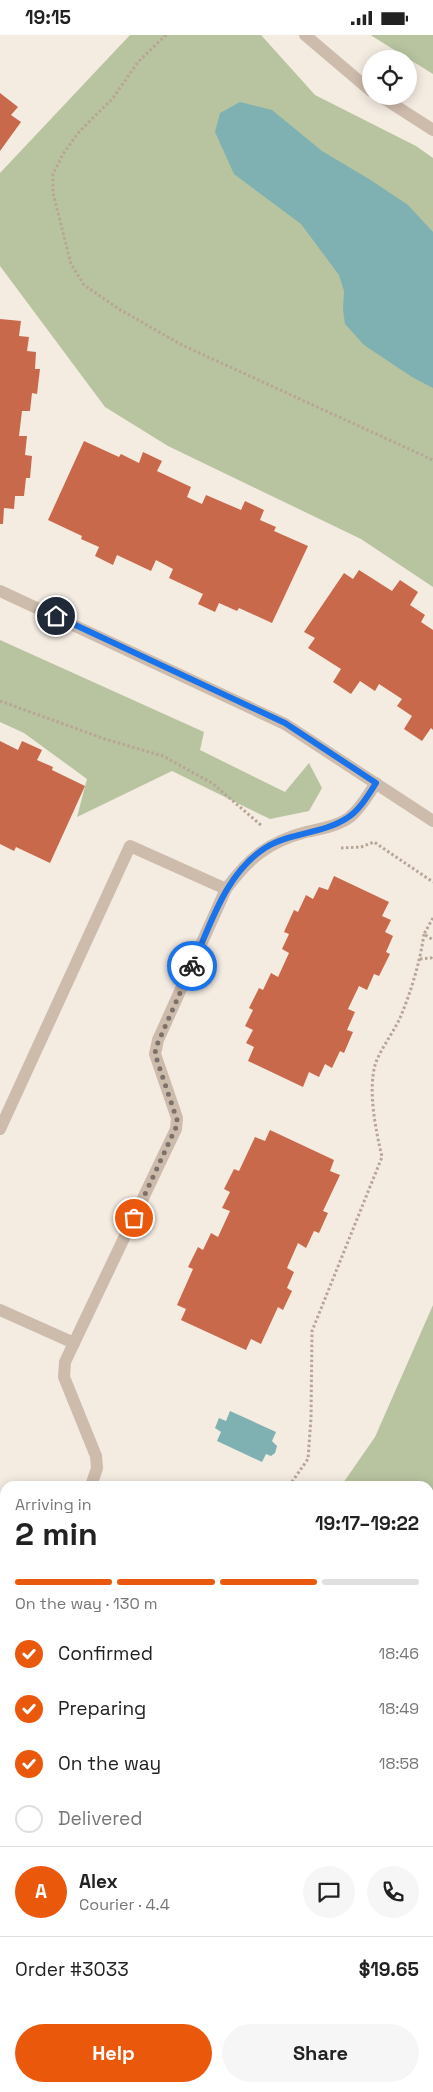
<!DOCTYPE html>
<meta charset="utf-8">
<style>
body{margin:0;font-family:"Space Grotesk",sans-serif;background:#f6f6f6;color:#222;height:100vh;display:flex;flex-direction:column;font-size:19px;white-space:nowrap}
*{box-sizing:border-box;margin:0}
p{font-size:16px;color:#767676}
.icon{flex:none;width:28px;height:28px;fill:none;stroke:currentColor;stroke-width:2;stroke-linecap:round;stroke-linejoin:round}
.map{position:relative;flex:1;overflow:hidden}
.panel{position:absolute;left:0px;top:1446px;width:434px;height:611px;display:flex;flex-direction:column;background:#fff;border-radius:15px 15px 0 0;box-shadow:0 2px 12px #0003}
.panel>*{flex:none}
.fabs{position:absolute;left:362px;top:15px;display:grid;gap:10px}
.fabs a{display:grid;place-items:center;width:55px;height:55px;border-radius:50%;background:#fff;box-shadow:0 2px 12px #0003;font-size:25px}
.pin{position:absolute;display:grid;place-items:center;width:42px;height:42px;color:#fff;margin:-21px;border:2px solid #fff;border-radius:50%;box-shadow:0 1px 5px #0007}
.courier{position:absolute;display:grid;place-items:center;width:50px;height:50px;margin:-25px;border:4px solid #1a73e8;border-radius:50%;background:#fff;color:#222;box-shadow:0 1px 6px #0007}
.overview em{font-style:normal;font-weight:700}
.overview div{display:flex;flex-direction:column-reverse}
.overview{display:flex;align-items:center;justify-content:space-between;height:85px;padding:0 15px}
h1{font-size:32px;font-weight:700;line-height:38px}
.bar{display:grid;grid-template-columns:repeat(4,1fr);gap:8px 5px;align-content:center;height:60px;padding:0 15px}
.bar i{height:6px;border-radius:4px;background:#e0e0e0}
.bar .selected{background:#ea580c}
.bar p{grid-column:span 4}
.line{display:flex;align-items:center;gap:12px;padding:0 15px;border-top:1px solid #e0e0e0}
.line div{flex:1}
.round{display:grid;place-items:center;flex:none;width:52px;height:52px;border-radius:26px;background:#f6f6f6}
ol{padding:0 15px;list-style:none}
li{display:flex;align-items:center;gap:15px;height:55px}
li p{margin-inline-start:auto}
li .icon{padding:5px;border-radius:50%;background:#ea580c;color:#fff;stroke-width:4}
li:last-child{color:#767676}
li i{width:28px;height:28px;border:2px solid #e0e0e0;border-radius:50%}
.primary-button{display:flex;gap:10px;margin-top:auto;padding:10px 15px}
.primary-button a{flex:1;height:58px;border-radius:30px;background:#ea580c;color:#fff;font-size:20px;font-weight:700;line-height:58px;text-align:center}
.primary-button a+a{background:#f6f6f6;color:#222}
.status{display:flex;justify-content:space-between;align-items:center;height:35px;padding:0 25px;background:#fff;direction:ltr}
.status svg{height:14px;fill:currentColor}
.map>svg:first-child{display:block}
</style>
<div class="status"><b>19:15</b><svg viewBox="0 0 49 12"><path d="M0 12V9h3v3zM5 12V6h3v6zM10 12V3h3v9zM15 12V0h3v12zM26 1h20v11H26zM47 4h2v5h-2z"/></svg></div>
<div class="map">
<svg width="433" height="2057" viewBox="0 0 433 2057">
<rect width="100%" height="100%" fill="#f4ebe1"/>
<g fill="#b8c4a0">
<path d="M130,0H261L315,60L416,111L433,123V552L361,504L168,411L105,372L0,231V138Z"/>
<path d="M371,0H433V39L372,1Z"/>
<path d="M0,605L204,697L200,715L285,757L309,728L322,753L309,776L270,784L172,736L77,782L87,744L24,698L0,687Z"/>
<path d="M433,1270V2057H225L224,2053L429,2052V1451H341L375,1402Z"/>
<path d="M155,2053H202L208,2057H153Z"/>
</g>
<g fill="#7fb0b2">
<path d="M240,67L272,75L322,116L369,144L408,170L433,197V353L412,342L364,310L345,289L343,275L344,256L339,240L301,189L234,139L215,97L220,78Z"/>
<path d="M230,1376L276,1397L272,1406L277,1411L275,1418L271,1421L266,1419L262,1427L217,1406L221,1397L215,1393L219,1383L226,1386Z"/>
</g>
<g fill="#c8694b">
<path d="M0,58L18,72L11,80L21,87L0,116Z"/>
<path d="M0,284L21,286L19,301L29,302L27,316L36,317L35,334H40L37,359L32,358L30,376H22L19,401H27L25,420L32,421L30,443H26L24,461H15L14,474L4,473L3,489H0Z"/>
<path d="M84,406L119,422L121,419L139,428L143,417L162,426L157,436L191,452L187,462L202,469L206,460L241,475L245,466L264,475L260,485L276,492L274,496L308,511L272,588L239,573L237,576L219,568L215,577L198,569L203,559L169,543L173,534L156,525L151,536L117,520L113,530L95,521L99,512L81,504L82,501L48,485Z"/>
<path d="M359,535L392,556L400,545L418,557L410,570L425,580L421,587L433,595V695L431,693L422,706L404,694L412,681L397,671L402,664L379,649L375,656L360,646L351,659L333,647L341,634L308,613L315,603L304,597L344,538L353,544Z"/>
<path d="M0,706L18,715L22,706L42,715L37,725L53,732L52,735L85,751L50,828L16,812L14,816L0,809Z"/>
<path d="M334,841L389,867L382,881L391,885L385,897L393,901L386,917L390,919L379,941L374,939L367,955L359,951L348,974L355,977L347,995L353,997L344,1018L340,1016L332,1033L325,1029L319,1042L309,1037L303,1052L248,1026L254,1012L246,1008L253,995L245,991L253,975L249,973L259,953L263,955L271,938L278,942L289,918L282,914L289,899L284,897L294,875L298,877L306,860L313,864L319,852L328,855Z"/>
<path d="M270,1095L334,1125L330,1136L340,1140L323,1176L328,1178L319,1198L314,1196L306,1213L298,1208L287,1233L294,1237L287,1253L292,1256L283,1275L278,1272L261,1309L251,1304L246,1315L181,1285L186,1274L177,1270L193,1234L188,1232L198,1212L203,1215L211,1198L218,1202L230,1176L222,1173L230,1157L224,1154L234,1134L239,1136L255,1102L265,1106Z"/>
<path d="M5,2043V2052H116L114,2057H8L0,2053Z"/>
</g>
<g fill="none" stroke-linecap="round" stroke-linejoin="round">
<g stroke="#b9a596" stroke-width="3" stroke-dasharray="2.5 2.5" stroke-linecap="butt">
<path d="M166,0L138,27L113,63L79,97L63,119L53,139V158L71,229L84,250L119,274L182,310L433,425"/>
<path d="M0,666L105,704L163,721L212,748L262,791"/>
<path d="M341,813L361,812L374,807L433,847"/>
<path d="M433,883L424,899L433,905"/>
<path d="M420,924L431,923L433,920"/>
<path d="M289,1451L308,1424L311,1383L312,1296L382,1122C376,1096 367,1054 376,1027C382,1012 393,998 400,983C411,957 420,927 424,899"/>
<path d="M429,1963L433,1962"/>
<path d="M250,2052L251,2057"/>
<path d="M140,2057L142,2052"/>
</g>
<g stroke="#cdbbac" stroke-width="12">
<path d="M305,0L371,56"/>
<path d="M380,61L433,95"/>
<path d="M0,556L285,689L433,786"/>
<path d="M0,1094L130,811L226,854"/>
<path d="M0,1275L74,1308"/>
<path d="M91,1451L97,1433L96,1421L64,1342L65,1327L74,1308L176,1094L177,1083L155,1019L158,1005L226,854C249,823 268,807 306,797C320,794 338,791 350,782C361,773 368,760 376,748"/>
<path d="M0,1642L5,1631"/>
<path d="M0,1696L5,1710"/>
<path d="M0,1810L5,1799"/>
</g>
</g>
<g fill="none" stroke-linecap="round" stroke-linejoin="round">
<path stroke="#7c716b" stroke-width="5" stroke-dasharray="0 9" d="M134,1183L178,1088L155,1019L156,1012L192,931"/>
<path stroke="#1a73e8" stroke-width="6" d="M56,581L285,688L376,748C368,760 360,775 347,783C323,799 290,797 265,813C225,839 211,889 192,931"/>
</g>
</svg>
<div class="fabs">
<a><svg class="icon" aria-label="locate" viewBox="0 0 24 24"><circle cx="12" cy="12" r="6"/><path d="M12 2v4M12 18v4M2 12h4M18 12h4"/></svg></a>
</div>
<div class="pin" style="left:134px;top:1183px;background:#ea580c"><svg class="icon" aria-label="bag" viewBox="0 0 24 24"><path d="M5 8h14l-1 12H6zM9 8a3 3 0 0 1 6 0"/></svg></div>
<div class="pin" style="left:56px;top:581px;background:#1f2937"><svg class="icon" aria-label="home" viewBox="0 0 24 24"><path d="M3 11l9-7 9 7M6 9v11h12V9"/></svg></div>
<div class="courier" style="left:192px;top:931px"><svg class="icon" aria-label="bike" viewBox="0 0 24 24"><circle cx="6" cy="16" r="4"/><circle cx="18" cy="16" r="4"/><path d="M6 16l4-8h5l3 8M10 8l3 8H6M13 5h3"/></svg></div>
<section class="panel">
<div class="overview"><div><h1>2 min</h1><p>Arriving in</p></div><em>19:17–19:22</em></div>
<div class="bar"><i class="selected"></i><i class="selected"></i><i class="selected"></i><i></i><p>On the way · 130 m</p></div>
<ol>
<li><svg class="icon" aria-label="check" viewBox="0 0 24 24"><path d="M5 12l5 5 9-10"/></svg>Confirmed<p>18:46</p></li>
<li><svg class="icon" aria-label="check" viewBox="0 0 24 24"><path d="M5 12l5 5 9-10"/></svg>Preparing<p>18:49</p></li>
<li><svg class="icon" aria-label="check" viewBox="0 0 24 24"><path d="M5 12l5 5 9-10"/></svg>On the way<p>18:58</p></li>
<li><i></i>Delivered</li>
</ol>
<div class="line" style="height:90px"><b class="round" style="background:#ea580c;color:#fff">A</b><div><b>Alex</b><p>Courier · 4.4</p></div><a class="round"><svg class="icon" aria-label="chat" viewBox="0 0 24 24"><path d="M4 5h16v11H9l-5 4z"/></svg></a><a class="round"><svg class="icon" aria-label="phone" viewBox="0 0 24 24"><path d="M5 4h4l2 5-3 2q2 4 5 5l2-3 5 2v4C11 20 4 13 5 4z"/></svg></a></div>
<div class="line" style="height:65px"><div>Order #3033</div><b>$19.65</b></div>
<div class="primary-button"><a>Help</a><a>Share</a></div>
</section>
</div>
